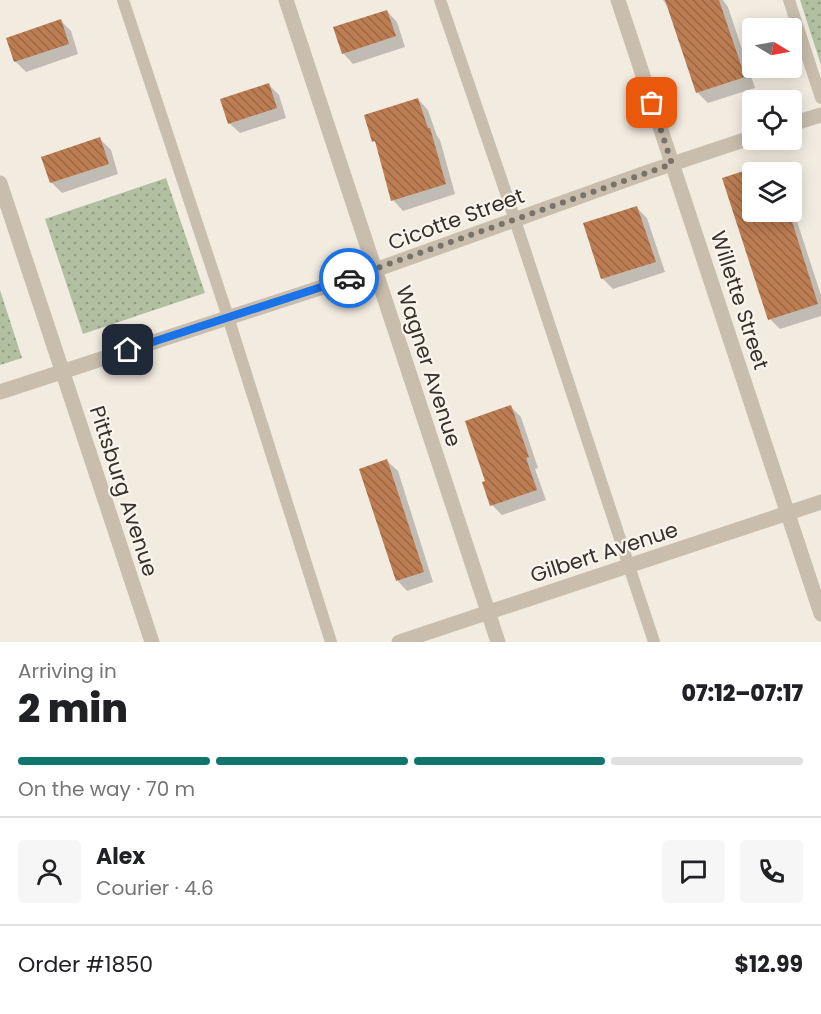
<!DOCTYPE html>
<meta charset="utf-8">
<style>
body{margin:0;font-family:Poppins,sans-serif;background:#f6f6f6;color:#202124;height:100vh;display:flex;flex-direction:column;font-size:22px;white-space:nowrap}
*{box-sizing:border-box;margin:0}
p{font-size:20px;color:#757577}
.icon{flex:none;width:33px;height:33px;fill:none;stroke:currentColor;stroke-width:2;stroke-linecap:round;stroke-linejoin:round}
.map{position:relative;height:642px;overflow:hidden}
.drawer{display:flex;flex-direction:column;background:#fff;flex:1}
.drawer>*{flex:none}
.needle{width:39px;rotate:100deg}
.buttons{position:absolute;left:742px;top:18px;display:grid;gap:12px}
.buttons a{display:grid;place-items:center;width:60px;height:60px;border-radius:6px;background:#fff;box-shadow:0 3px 15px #0003;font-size:30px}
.pin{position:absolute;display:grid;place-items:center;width:51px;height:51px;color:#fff;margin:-26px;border-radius:12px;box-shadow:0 3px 9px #0006}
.courier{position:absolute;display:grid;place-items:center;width:60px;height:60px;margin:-30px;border:4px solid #1a73e8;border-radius:50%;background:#fff;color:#222;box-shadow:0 2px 8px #0007}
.summary em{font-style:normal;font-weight:800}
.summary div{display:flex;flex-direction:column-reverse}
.summary{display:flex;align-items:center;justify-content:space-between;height:102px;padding:0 18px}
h1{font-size:39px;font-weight:800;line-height:45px}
.bar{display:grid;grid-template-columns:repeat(4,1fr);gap:9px 6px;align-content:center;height:72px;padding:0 18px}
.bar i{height:8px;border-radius:4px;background:#e0e0e0}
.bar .active{background:#0f766e}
.bar p{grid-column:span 4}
.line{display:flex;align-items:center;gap:15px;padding:0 18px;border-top:2px solid #e0e0e0}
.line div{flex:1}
.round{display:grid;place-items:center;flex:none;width:63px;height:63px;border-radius:6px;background:#f6f6f6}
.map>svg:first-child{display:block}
</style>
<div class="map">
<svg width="821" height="642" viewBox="0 0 821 642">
<defs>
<pattern id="grass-dots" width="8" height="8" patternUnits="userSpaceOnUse" patternTransform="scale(1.5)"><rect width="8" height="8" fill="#b1c0a1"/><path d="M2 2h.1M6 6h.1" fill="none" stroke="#919d83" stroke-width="1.8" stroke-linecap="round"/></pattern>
<pattern id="building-back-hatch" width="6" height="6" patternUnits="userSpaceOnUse" patternTransform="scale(1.5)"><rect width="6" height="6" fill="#bd7d53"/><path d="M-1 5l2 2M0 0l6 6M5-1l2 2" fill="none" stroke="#9b6745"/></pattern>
</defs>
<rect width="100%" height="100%" fill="#f2ece0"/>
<g fill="url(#grass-dots)">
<path d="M800,0H821V65Z"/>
<path d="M166,178L205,293L83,334L45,219Z"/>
<path d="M0,290L22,358L0,365Z"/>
</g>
<g fill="#0003">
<path d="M663,0H723L728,7L755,88L708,103L697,92L669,9Z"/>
<path d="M387,11L397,22L405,47L353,64L343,53Z"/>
<path d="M61,21L71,31L78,54L26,72L15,61Z"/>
<path d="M268,84L279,95L286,118L240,133L229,123Z"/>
<path d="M418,99L428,110L437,136L440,140L455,194L403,211L393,200L377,144L374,141Z"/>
<path d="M100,139L111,150L118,174L62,193L51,182Z"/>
<path d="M771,164L780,172H753V212H792V206L821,295V316L780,329L770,319L724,179Z"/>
<path d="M636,207L647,218L665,272L613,289L603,279L584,224Z"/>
<path d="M511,407L521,417L538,468L535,469L546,500L502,515L492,505L487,482Z"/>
<path d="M387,461L398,471L433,582L407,591L397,580Z"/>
</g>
<g fill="url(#building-back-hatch)">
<path d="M665,0H719L745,77L696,93Z"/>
<path d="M387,10L396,36L342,54L333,27Z"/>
<path d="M61,19L69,44L14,62L6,38Z"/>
<path d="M269,83L277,108L228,124L220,99Z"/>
<path d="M418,98L428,128H430L446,184L391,201L375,141L372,142L364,115Z"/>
<path d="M100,137L109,164L50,183L41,157Z"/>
<path d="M753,168V212H789L818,304L768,320L722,178Z"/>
<path d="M637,206L656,262L601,279L583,223Z"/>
<path d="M511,405L529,457L526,458L537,490L490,506L482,482L485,481L465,421Z"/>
<path d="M387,459L424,572L396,581L359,469Z"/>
</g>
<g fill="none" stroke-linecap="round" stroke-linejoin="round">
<g stroke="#c9bead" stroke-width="12">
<path d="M123,0L228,317L331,642"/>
<path d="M440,0L508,199L654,642"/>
<path d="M789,0L821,98"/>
</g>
<g stroke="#c9bead" stroke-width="15">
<path d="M286,0L498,642"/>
<path d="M618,0L821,614"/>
<path d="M792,124L821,115"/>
<path d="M0,183L152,642"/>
<path d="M0,392L375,270L648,172L753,137"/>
<path d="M399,642L821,502"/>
</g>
</g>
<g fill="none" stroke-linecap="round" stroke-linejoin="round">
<path stroke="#79726a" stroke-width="6" stroke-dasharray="0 10.8" d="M349,278L672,164L652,103"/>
<path stroke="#1a73e8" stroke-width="8" d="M128,350L349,278"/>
</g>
<g text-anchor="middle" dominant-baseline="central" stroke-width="4.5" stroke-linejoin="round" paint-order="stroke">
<g font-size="21" fill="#38312b" stroke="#f9f5ed">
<text transform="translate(456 219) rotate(-20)">Cicotte Street</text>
<text transform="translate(740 300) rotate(72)">Willette Street</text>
<text transform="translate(429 366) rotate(72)">Wagner Avenue</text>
<text transform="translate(124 491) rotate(72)">Pittsburg Avenue</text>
<text transform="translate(604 552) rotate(-18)">Gilbert Avenue</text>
</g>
</g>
</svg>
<div class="buttons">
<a><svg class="needle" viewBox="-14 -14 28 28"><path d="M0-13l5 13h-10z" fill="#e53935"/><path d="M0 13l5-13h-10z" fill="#757577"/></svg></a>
<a><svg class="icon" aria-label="locate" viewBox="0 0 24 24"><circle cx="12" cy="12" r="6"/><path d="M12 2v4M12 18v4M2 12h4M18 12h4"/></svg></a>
<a><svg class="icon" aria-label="layers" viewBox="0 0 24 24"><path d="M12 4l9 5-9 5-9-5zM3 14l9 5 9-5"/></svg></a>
</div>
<div class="pin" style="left:652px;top:103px;background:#ea580c"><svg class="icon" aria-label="bag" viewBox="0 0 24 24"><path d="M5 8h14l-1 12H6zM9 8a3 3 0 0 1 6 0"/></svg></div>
<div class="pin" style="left:128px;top:350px;background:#1f2937"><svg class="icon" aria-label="home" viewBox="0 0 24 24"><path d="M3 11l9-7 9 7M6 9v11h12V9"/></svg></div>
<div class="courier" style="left:349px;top:278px"><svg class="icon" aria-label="car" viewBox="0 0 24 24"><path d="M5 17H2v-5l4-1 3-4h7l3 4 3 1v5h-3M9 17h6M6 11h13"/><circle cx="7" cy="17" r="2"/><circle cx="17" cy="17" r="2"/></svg></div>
</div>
<section class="drawer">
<div class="summary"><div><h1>2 min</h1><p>Arriving in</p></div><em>07:12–07:17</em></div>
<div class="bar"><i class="active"></i><i class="active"></i><i class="active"></i><i></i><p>On the way · 70 m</p></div>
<div class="line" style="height:108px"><a class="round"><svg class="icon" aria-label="person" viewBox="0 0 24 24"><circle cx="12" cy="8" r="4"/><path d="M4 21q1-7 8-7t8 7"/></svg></a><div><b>Alex</b><p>Courier · 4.6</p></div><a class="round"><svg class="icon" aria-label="chat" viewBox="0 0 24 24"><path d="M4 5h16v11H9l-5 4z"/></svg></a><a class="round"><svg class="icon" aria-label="phone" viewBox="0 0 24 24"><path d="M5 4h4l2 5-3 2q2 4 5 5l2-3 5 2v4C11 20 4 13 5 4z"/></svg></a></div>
<div class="line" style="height:78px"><div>Order #1850</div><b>$12.99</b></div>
</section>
